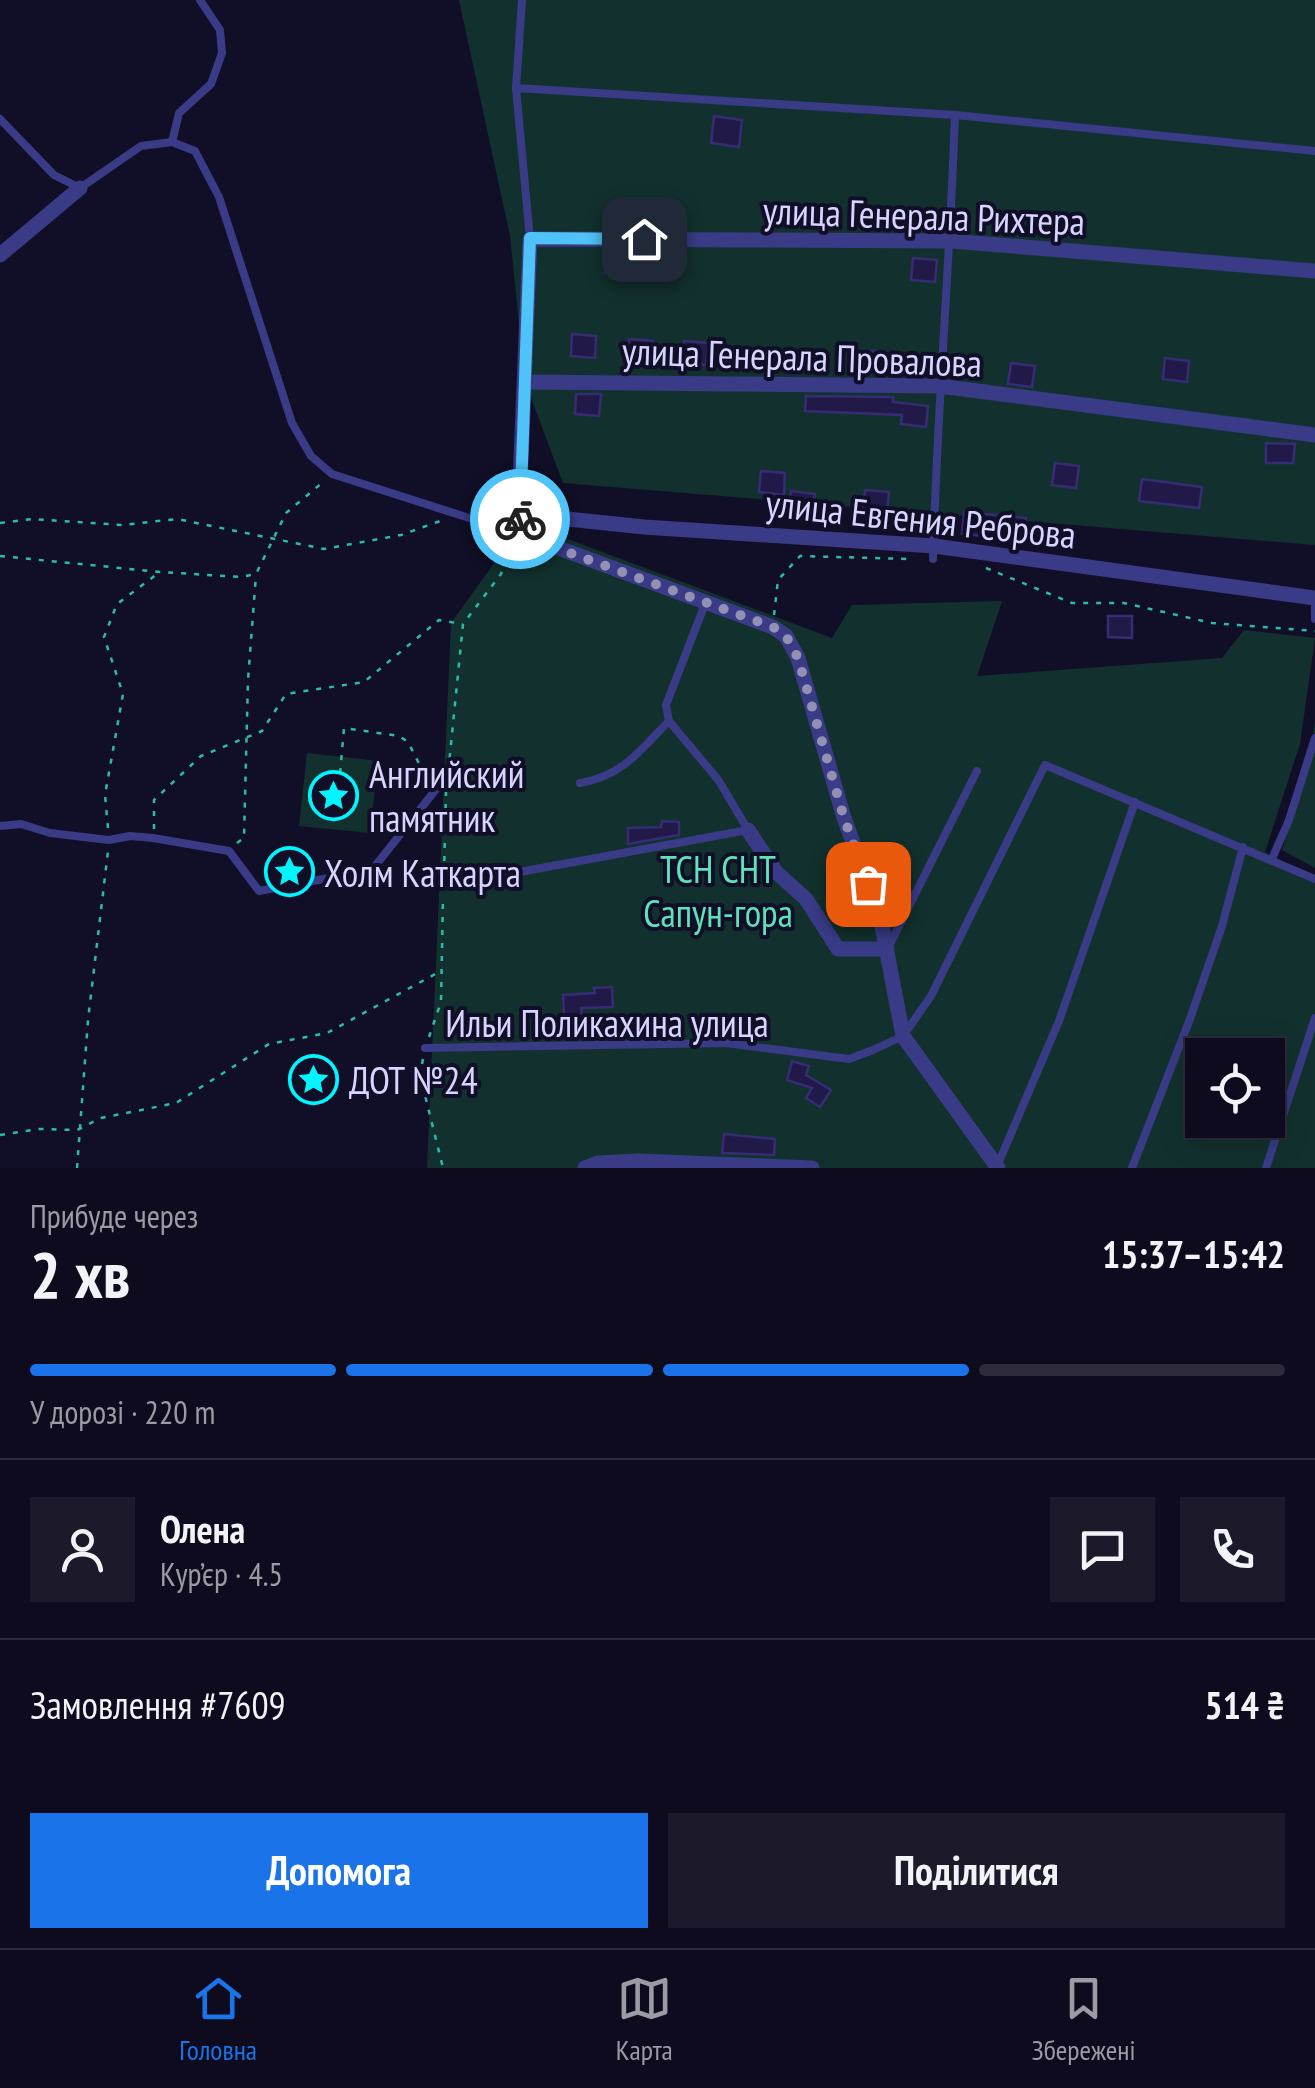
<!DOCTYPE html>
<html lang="uk">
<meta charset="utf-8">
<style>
body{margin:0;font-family:"PT Sans Narrow",sans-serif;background:#1b192a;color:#f1f3f6;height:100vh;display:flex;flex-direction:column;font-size:38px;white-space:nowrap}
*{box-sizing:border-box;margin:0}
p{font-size:32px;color:#9a9ba4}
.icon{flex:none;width:55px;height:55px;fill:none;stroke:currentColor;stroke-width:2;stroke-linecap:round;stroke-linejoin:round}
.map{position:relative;height:1168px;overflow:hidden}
.side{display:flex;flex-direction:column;background:#0d0b1d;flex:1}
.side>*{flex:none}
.tools{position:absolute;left:1185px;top:1038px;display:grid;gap:20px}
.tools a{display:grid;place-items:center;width:100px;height:100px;border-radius:0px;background:#0d0b1d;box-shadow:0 5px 25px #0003,0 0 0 2px #2d2b3b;font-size:50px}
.pin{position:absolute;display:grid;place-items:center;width:85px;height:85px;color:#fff;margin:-42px;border-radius:20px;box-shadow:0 5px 15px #0006}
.courier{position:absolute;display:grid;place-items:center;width:100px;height:100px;margin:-50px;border:8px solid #4fc3f7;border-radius:50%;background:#fff;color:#222;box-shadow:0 2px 12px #0007}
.overview em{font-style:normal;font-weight:600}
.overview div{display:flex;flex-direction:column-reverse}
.overview{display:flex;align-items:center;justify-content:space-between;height:170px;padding:0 30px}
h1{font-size:65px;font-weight:600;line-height:75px}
.bar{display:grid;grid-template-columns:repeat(4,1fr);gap:15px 10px;align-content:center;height:120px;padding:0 30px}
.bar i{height:12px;border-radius:8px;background:#2d2b3b}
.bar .on{background:#1a73e8}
.bar p{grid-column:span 4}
.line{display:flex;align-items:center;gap:25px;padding:0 30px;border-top:2px solid #2d2b3b}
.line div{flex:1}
.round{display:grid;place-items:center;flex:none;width:105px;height:105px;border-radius:0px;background:#1b192a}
.primary-button{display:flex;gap:20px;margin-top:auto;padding:20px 30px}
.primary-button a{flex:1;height:115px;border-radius:0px;background:#1a73e8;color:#fff;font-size:40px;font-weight:600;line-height:115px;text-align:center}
.primary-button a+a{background:#1b192a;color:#f1f3f6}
.tab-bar{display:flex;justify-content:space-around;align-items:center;height:140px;border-top:2px solid #2d2b3b;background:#0d0b1d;font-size:28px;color:#9a9ba4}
.tab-bar a{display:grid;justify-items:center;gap:5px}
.tab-bar .on{color:#1a73e8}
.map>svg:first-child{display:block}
</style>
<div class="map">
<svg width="1315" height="1168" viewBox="0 0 1315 1168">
<rect width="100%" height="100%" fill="#110f27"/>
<g fill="#12312e" fill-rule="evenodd">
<path d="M459,0H1315V545L563,483L525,382L510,236Z"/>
<path d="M541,529L832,638L852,605L1002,601L977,676L1222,658L1244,630L1315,638L1300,744L1265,852L1315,879V1168H427L451,623L508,544ZM1202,1055H1268V1120H1202Z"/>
<path d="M1315,719V868L1282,850L1312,748Z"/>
<path d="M307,753L378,761L370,833L299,826Z"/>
</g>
<g fill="#211a48" stroke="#362c74" stroke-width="2.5">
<path d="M714,116L742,120L739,147L711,143Z"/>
<path d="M1058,215L1084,218L1082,237L1056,234Z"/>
<path d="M607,251L631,253L629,275L605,273Z"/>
<path d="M913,258L937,260L935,282L911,280Z"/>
<path d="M572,334L596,336L595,358L571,356Z"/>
<path d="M629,339L653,341L651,363L627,361Z"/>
<path d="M684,341L708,343L706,365L682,363Z"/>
<path d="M868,351L892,353L891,374L867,373Z"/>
<path d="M1165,358L1189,361L1187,382L1163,379Z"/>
<path d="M1011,363L1035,366L1032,387L1008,384Z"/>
<path d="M576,394H601L599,416L575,414Z"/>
<path d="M806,396L893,397V402L928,406L926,427L901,424L902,415L805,411Z"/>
<path d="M1266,443L1295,444L1293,463H1266Z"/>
<path d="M1055,463L1079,466L1076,488L1052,485Z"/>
<path d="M761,471L785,473L784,495L759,492Z"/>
<path d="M1142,479L1202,487L1199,508L1139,501Z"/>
<path d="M865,490L889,492L887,514L863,511Z"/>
<path d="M791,491L815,494L812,515L788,513Z"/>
<path d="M964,512L1026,518L1023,540L962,534Z"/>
<path d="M1108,616H1132V638L1108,637Z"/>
<path d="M662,821L679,822V835L628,844V828L661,827Z"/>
<path d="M612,987L613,1007L581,1008L582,1014L564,1015L563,995L595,993L594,988Z"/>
<path d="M792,1061L809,1066L806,1075L831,1090L820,1107L806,1098L812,1088L787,1080Z"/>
<path d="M724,1134L775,1139L774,1155L722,1153Z"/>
</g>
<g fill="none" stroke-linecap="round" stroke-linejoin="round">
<g stroke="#2dbba9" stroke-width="2.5" stroke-dasharray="5 8" stroke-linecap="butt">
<path d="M0,523L32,519L122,525L177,519L324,549L401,535L443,520"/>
<path d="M0,556L160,572L241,577L256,574L286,513L323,482"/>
<path d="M986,568L1072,603H1124L1212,623L1315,631"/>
<path d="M774,615L778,580L800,556L909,559"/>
<path d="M447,784L463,624L501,574L512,543"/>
<path d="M339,786L344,728L399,736L408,742L428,781"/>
<path d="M108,828L105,795L123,694L104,637L117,604L160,572"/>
<path d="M154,829V800L201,756L262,731L286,694L364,682L439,620L462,624"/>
<path d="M237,843L244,838L248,680L256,575"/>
<path d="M444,874L446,792"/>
<path d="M429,1037L441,1002L443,897"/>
<path d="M423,1059L420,1075L443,1168"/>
<path d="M0,1135L39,1129L77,1130L101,1118L176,1103L269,1044L327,1033L439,972"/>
<path d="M77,1168L88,1020L108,851"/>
</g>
<g stroke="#393b87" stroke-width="8">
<path d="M516,88L522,0"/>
<path d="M0,119L54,175L80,188L141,146L172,142L195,151L219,197L292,423L311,456L332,474L516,533"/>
<path d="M172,142L179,113L211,84L222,53L220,30L200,0"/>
<path d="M530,239L516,88L955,115L1315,151"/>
<path d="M933,559C937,411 950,263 955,115"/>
<path d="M1315,606V619"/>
<path d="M580,783C623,776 639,751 669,721"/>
<path d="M0,826L21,824L50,833L109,840L130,836L153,838L229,851L259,891L372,870L437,788"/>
<path d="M1272,859L1289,820L1315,738"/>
<path d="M443,886L748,830L719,781L669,721L666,705L705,604"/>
<path d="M889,946L977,771"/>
<path d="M425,1048L726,1043L849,1059L873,1050L903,1036L931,996L1045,765L1315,879"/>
<path d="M998,1164L1059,1021L1135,802"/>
<path d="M1132,1168L1190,1019L1222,926L1243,847"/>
<path d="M1266,1168L1315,1018"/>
</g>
<g stroke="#393b87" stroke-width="15">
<path d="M0,255L80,188"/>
<path d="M525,382L939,386L1315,435"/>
<path d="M520,514L644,527L934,546L1315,598"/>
<path d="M748,830L776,872L806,899L838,949H887"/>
<path d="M585,1168L598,1163L640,1161L812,1168"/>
<path d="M998,1168L903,1036L880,916L844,818L798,658L786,636L773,627L518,533L530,239L951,241L1315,271"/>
</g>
</g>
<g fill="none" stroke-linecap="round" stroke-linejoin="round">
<path stroke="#9290b3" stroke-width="10" stroke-dasharray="0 18" d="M520,519L518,534L773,627L786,636L798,658L844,818L868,884"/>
<path stroke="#4fc3f7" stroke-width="12" d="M520,519L530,238L644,239"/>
</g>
<defs>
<symbol id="sight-ring" viewBox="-11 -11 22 22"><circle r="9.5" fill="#110f27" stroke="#01f5ff" stroke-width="1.5"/><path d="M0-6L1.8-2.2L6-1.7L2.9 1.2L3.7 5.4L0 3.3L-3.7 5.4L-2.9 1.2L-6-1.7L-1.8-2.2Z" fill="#01f5ff"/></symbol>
</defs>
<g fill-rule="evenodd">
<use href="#sight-ring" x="306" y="768" width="55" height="55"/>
<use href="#sight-ring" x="262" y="844" width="55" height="55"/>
<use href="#sight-ring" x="286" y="1052" width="55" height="55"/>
</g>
<g text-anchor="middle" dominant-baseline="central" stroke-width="8" stroke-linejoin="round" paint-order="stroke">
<g font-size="38" fill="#d7d5ff" stroke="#110f27">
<text transform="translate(924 215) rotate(2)">улица Генерала Рихтера</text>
<text transform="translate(802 356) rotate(2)">улица Генерала Провалова</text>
<text transform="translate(921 518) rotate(6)">улица Евгения Реброва</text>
<text x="607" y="1022">Ильи Поликахина улица</text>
</g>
<g font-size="38" fill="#d7d5ff" stroke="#110f27" text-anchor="start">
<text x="369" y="773">Английский<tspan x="369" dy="44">памятник</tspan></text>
<text x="324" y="872">Холм Каткарта</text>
<text x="349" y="1079">ДОТ №24</text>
</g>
<g font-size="38" fill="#5de2b9" stroke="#110f27">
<text x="718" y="868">ТСН СНТ<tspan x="718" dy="44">Сапун-гора</tspan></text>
</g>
</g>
</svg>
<div class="tools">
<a><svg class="icon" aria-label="locate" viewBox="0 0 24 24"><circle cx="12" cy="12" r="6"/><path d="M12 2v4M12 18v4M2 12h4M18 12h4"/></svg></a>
</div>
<div class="pin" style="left:868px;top:884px;background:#ea580c"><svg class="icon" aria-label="bag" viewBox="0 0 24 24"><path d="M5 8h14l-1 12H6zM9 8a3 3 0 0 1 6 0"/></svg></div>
<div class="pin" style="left:644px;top:239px;background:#1f2937"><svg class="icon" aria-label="home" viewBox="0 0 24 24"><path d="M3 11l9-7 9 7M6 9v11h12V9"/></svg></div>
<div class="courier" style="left:520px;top:519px"><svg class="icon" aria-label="bike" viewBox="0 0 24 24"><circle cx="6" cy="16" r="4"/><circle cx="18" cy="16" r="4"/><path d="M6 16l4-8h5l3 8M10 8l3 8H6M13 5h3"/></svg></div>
</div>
<section class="side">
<div class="overview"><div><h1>2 хв</h1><p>Прибуде через</p></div><em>15:37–15:42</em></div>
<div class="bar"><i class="on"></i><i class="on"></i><i class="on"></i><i></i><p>У дорозі · 220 m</p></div>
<div class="line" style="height:180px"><a class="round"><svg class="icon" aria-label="person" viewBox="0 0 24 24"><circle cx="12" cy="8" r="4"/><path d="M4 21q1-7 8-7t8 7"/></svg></a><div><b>Олена</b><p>Кур’єр · 4.5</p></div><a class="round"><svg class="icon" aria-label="chat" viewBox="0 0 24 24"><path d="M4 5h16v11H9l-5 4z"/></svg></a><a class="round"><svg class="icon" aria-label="phone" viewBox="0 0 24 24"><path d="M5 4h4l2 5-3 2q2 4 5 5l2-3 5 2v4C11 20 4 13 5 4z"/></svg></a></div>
<div class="line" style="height:130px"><div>Замовлення #7609</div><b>514 ₴</b></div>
<div class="primary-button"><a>Допомога</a><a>Поділитися</a></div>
</section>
<nav class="tab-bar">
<a class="on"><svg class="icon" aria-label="home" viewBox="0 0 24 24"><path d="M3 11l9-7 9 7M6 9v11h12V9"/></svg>Головна</a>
<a><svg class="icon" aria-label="map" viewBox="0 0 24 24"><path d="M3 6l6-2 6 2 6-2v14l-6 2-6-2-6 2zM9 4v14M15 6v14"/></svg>Карта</a>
<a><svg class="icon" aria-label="saved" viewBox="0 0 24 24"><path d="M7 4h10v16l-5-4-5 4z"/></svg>Збережені</a>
</nav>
